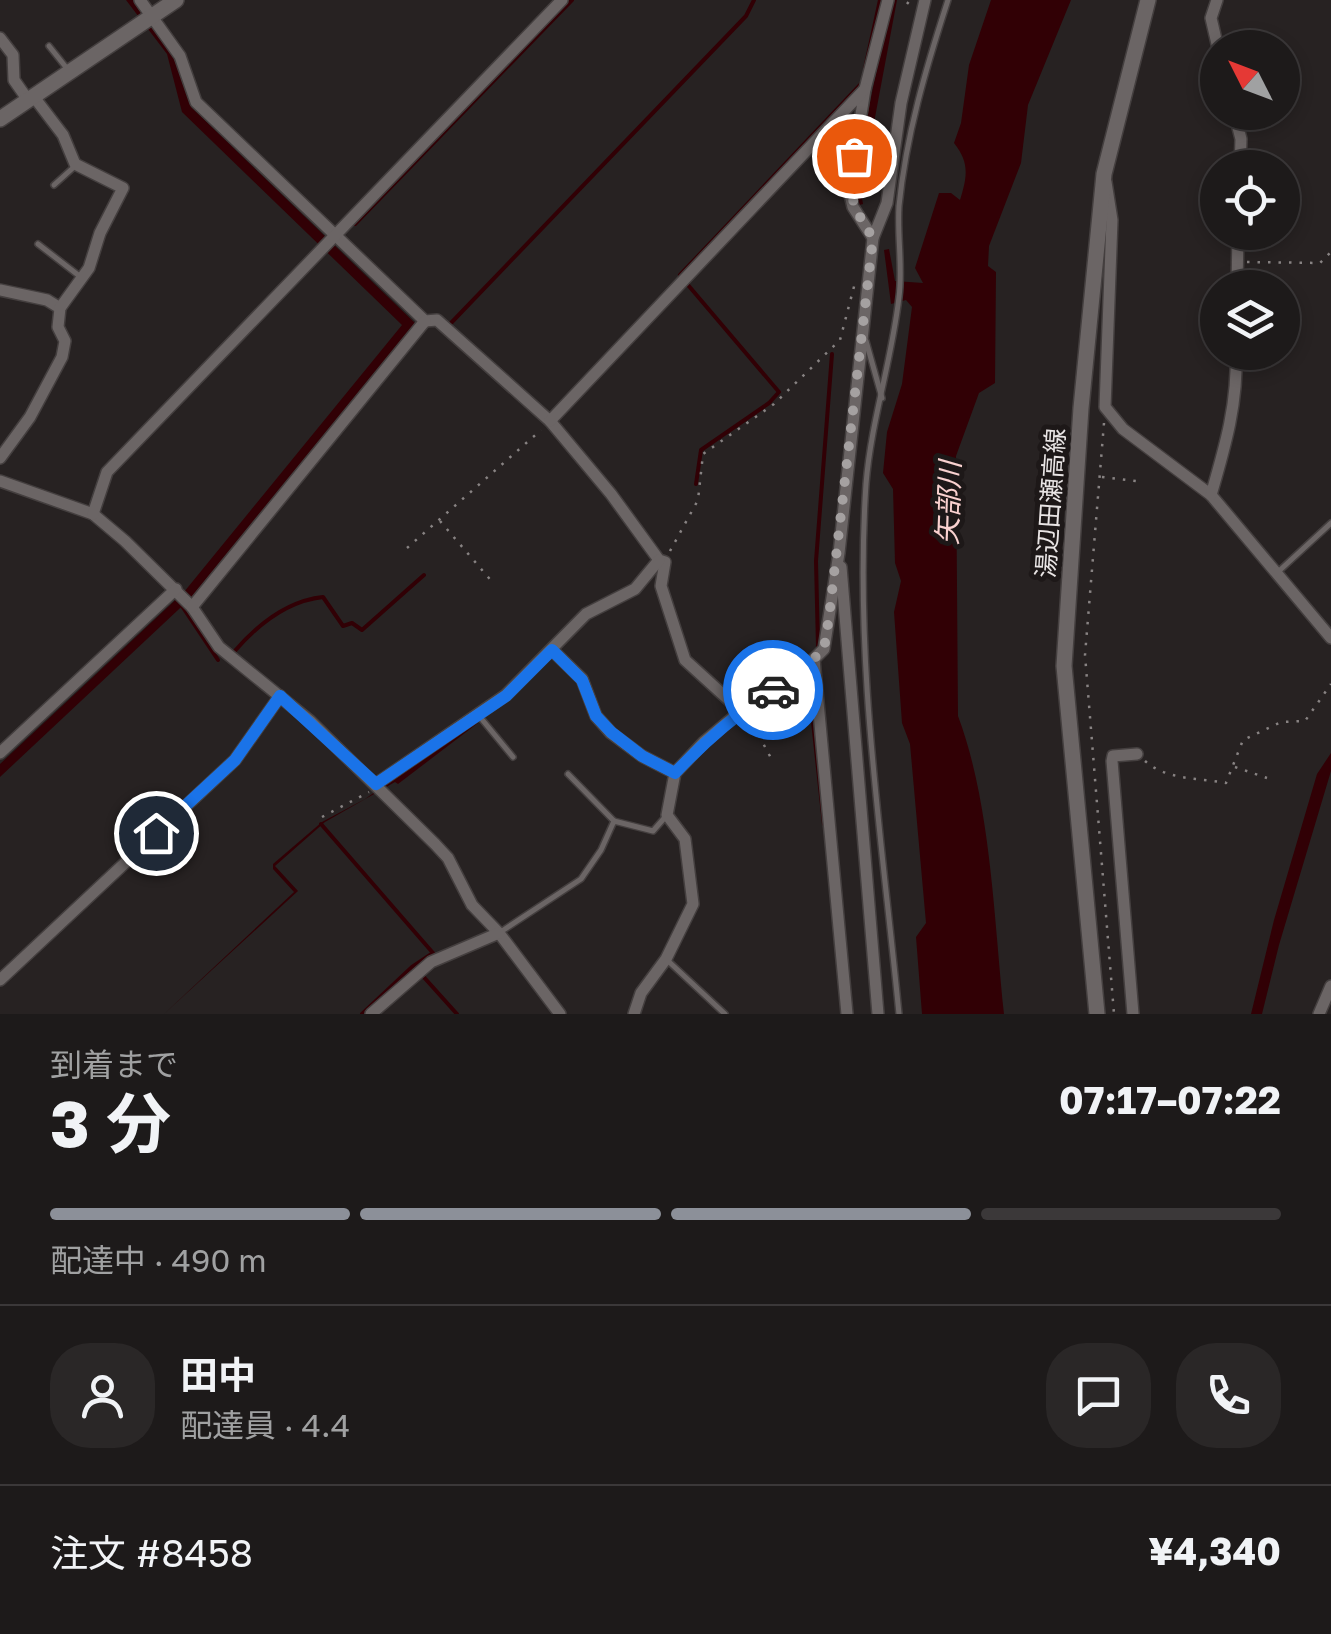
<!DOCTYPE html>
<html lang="ja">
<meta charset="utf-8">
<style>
body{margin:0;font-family:"Golos Text","Noto Sans JP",sans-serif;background:#2a2727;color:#f1f3f6;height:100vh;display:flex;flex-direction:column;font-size:38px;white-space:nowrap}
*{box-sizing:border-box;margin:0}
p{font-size:32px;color:#a0a1a2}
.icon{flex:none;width:55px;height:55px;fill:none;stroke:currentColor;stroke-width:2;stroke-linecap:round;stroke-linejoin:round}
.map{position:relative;height:1014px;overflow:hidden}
.drawer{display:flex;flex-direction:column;background:#1d1a1a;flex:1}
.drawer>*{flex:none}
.needle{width:65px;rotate:312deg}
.fabs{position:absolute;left:1200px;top:30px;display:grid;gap:20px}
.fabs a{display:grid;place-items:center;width:100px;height:100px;border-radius:50%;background:#1d1a1a;box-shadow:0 5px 15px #0003,0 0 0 2px #3b3839;font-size:50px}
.pin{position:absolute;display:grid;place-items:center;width:85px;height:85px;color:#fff;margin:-42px;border:5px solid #fff;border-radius:50%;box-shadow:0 2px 10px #0007}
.courier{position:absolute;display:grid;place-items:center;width:100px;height:100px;margin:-50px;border:8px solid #1a73e8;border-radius:50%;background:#fff;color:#222;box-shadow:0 2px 12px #0007}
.summary em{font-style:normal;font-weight:700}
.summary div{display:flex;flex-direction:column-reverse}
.summary{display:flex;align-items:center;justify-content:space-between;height:170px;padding:0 50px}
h1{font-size:65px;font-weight:700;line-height:75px}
.bar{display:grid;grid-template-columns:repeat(4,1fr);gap:15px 10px;align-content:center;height:120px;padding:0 50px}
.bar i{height:12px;border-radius:8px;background:#3b3839}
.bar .active{background:#8c9099}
.bar p{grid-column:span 4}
.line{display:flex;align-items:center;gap:25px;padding:0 50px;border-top:2px solid #3b3839}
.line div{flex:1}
.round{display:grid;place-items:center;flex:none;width:105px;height:105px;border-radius:40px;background:#2a2727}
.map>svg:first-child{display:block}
</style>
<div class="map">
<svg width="1331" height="1014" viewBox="0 0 1331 1014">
<rect width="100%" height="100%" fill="#272222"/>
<g fill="#310005">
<path d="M126,0H135L171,48L191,107L416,324L194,595L0,777V764L184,592L402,325L182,112L167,54Z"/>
<path d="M894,0H897L861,192L863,204L859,205C851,180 884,31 894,0Z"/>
<path d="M991,0H1071L1028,105L1021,163L989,246L988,266L996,272L995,383L979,393L956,456L958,716C991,804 994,920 1004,1014H922L916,937L926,923L910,744L902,723L894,612L901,581L895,563L893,489L883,473L887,432L902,384L912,307L906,300L891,304L884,250L889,249L895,281L923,283L915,268L939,193H951L960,200C967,177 970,163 954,143L961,123L969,65Z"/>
<path d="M476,721L478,723L398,784L395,782L325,822L275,866L298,891L164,1014L294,892L273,869V864L322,822L365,799Z"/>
<path d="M1331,753V771L1279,945L1262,1014H1251L1274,920L1317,774Z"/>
</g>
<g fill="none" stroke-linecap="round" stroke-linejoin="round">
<g stroke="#310005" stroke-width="4">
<path d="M865,69L880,0"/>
<path d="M355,224L572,0"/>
<path d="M680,275L862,83"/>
<path d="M688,285L779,392L769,403L701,450L696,484"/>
<path d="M451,323L746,16L754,0"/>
<path d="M182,606L218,660"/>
<path d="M818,647L816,561L832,354"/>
<path d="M233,653C256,626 286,601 323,597L343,626L352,623L362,630L424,575"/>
<path d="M808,675L824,824"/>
<path d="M321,824L433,953L412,967L362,1014"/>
<path d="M421,974L457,1014"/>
</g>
<defs>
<g id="lane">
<path d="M49,46L69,71"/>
<path d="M54,185L74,167"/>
<path d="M38,244L82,278"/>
<path d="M866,341L882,398"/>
<path d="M1279,571L1331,523"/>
<path d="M480,717L513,757"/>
<path d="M568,774L614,821"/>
<path d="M502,931L581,879L601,850L614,821L653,831L667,815"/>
<path d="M666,959L725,1014"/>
<path d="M899,1014C882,838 854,661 866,484C871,421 892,360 899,297C903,267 897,237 899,206C906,135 926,68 948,0"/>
</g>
<g id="street">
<path d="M140,0L180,56L196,102L425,321L437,320L550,421L611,494L659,560L665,562L661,586L685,660L741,711"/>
<path d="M1217,0L1211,18L1218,48"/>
<path d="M0,38L13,55L14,80L28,100"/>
<path d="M1234,112L1241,139L1240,168"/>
<path d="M1106,182L1112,220L1105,407L1123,429L1211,495L1331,638"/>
<path d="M873,238L853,207L849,191L865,89L888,0"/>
<path d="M1237,288L1238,232"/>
<path d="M0,290L47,300L60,308"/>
<path d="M550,421L865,89"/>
<path d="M0,458L30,417L62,357L65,341L58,327L60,308L89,268L100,233L123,188L75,164L63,135L34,97"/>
<path d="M0,481L93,514L125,541L192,607L219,647L310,721L435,844L448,858L472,905L499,933L560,1014"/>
<path d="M1211,495C1225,447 1238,403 1236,352"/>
<path d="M93,514L107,472L562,0"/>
<path d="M841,567L878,1014"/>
<path d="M192,607L425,321"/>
<path d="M552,650L582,679L596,716L611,733L642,756L675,773"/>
<path d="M814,659L847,1014"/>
<path d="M0,753L176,589"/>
<path d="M376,784L506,695L586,614L635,589L659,560"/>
<path d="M0,980L235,760L280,696"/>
<path d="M371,1014L431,962L499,933"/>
<path d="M634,1014L641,993L666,959L693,904L685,839L667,815L675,773L704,742L741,711L802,671L824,649L839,553L873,238L887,203L901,103L925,0"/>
<path d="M1133,1014L1112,761L1113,756L1137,754"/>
<path d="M1319,1014L1331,986"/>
</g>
<g id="secondary">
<path d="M0,119L176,0"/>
<path d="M1097,1014L1064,666L1081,408L1104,174L1148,0"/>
</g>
</defs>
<use href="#lane" stroke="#443f3f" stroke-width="8"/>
<use href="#street" stroke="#443f3f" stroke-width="14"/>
<use href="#secondary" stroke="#443f3f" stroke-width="18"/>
<g stroke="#888383" stroke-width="2.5" stroke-dasharray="2.5 8" stroke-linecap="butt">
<path d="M907,4L910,0"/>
<path d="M1247,262L1320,263L1331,252"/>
<path d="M1104,423L1085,655L1114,1014"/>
<path d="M1102,477L1136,481"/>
<path d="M440,521L494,584"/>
<path d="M407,548L541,430"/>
<path d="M670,551L698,500L703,454L774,404L840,340L856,279"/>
<path d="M749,717L772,760"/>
<path d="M1145,761C1166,780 1199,778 1226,783L1243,740L1281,722L1305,721L1331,684"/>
<path d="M1235,767L1267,778"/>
<path d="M322,817L369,792"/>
</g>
<use href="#lane" stroke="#6b6565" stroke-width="5"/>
<use href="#street" stroke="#6b6565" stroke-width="11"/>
<use href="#secondary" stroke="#6b6565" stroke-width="15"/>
</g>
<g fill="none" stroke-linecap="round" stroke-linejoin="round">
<path stroke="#a5a1a1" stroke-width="10" stroke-dasharray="0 18" d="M773,690L802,670L824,649L829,617L873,238C851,204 848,197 854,156"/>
<path stroke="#1a73e8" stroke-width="12" d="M156,833L235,760L280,696L376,784L506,696L552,650L582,680L596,716L611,732L642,756L675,773C705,741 736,714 773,690"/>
</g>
<g text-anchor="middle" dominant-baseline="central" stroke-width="10" stroke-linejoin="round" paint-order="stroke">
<g font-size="25" fill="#e9e5e5" stroke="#1d1818">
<text transform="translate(1050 503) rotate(-86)">湯辺田瀬高線</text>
</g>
<g font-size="28" font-style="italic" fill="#fad2d0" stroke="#1d1818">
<text transform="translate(948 503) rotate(-88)">矢部川</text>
</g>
</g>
</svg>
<div class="fabs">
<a><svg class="needle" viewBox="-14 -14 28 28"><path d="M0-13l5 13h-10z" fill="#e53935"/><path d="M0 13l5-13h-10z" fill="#a0a1a2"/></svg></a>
<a><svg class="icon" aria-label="locate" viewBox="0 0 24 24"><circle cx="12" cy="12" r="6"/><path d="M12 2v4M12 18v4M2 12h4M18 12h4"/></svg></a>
<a><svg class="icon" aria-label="layers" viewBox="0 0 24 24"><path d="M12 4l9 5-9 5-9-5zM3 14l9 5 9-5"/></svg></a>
</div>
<div class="pin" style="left:854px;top:156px;background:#ea580c"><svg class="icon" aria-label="bag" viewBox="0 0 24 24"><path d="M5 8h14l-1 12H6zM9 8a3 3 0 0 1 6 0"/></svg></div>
<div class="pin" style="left:156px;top:833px;background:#1f2937"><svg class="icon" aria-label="home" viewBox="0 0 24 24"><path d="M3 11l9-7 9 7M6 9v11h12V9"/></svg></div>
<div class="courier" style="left:773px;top:690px"><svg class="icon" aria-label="car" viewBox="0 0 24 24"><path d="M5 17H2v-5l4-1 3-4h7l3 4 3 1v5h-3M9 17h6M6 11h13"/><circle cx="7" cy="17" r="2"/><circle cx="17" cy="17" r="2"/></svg></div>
</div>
<section class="drawer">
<div class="summary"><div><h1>3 分</h1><p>到着まで</p></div><em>07:17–07:22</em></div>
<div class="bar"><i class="active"></i><i class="active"></i><i class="active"></i><i></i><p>配達中 · 490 m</p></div>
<div class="line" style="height:180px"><a class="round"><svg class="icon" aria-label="person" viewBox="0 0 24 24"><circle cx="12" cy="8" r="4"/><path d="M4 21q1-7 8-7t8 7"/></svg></a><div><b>田中</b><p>配達員 · 4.4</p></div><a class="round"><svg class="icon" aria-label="chat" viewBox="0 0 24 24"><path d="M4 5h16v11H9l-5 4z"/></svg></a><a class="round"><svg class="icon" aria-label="phone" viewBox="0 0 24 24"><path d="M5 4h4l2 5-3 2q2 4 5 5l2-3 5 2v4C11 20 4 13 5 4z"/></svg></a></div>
<div class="line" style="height:130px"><div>注文 #8458</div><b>¥4,340</b></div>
</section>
